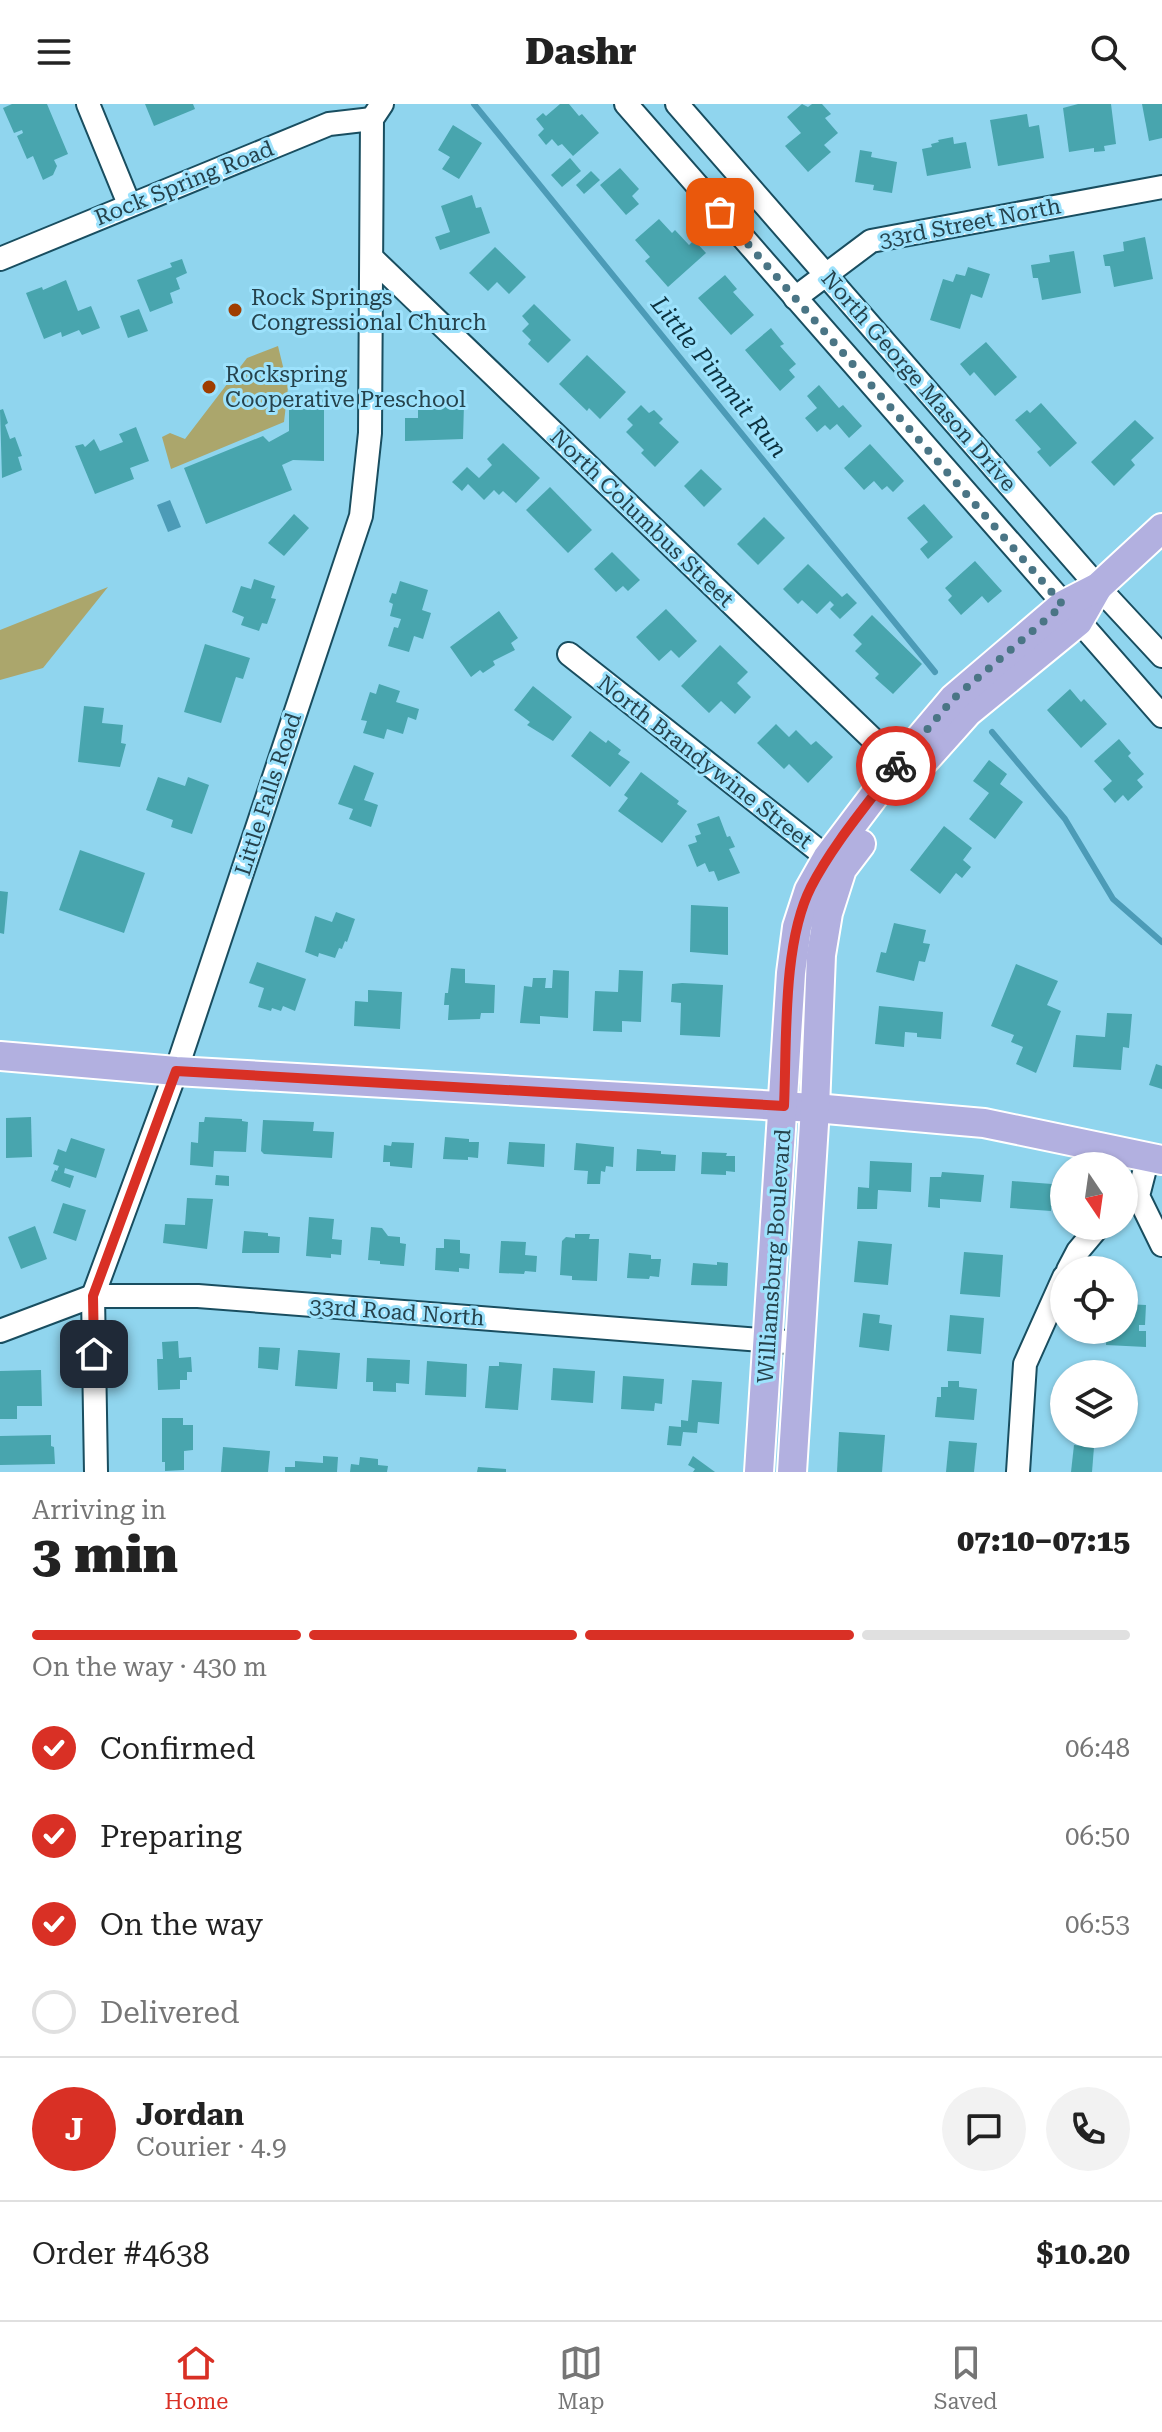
<!DOCTYPE html>
<meta charset="utf-8">
<style>
body{margin:0;font-family:"Roboto Serif",serif;background:#f2f2f2;color:#222;height:100vh;display:flex;flex-direction:column;font-size:30px;white-space:nowrap}
*{box-sizing:border-box;margin:0}
p{font-size:26px;color:#767676}
.icon{flex:none;width:44px;height:44px;fill:none;stroke:currentColor;stroke-width:2;stroke-linecap:round;stroke-linejoin:round}
.map{position:relative;height:1368px;overflow:hidden}
.drawer{display:flex;flex-direction:column;background:#fff;flex:1}
.drawer>*{flex:none}
.needle{width:52px;rotate:167deg}
.controls{position:absolute;left:1050px;top:1048px;display:grid;gap:16px}
.controls a{display:grid;place-items:center;width:88px;height:88px;border-radius:50%;background:#fff;box-shadow:0 2px 6px #0004;font-size:40px}
.pin{position:absolute;display:grid;place-items:center;width:68px;height:68px;color:#fff;margin:-34px;border-radius:16px;box-shadow:0 4px 12px #0006}
.courier{position:absolute;display:grid;place-items:center;width:80px;height:80px;margin:-40px;border:6px solid #d93025;border-radius:50%;background:#fff;color:#222;box-shadow:0 2px 10px #0007}
.summary em{font-style:normal;font-weight:800}
.summary div{display:flex;flex-direction:column-reverse}
.summary{display:flex;align-items:center;justify-content:space-between;height:136px;padding:0 32px}
h1{font-size:52px;font-weight:800;line-height:60px}
.bar{display:grid;grid-template-columns:repeat(4,1fr);gap:12px 8px;align-content:center;height:96px;padding:0 32px}
.bar i{height:10px;border-radius:6px;background:#e0e0e0}
.bar .on{background:#d93025}
.bar p{grid-column:span 4}
.line{display:flex;align-items:center;gap:20px;padding:0 32px;border-top:2px solid #e0e0e0}
.line div{flex:1}
.round{display:grid;place-items:center;flex:none;width:84px;height:84px;border-radius:42px;background:#f2f2f2}
ol{padding:0 32px;list-style:none}
li{display:flex;align-items:center;gap:24px;height:88px}
li p{margin-inline-start:auto}
li .icon{padding:8px;border-radius:50%;background:#d93025;color:#fff;stroke-width:4}
li:last-child{color:#767676}
li i{width:44px;height:44px;border:4px solid #e0e0e0;border-radius:50%}
header{display:flex;justify-content:space-between;align-items:center;height:104px;padding:0 32px;background:#fff;font-size:36px;font-weight:800}
.menu{display:flex;justify-content:space-around;align-items:center;height:112px;border-top:2px solid #e0e0e0;background:#fff;font-size:22px;color:#767676}
.menu a{display:grid;justify-items:center;gap:4px}
.menu .on{color:#d93025}
.map>svg:first-child{display:block}
</style>
<header><svg class="icon" aria-label="menu" viewBox="0 0 24 24"><path d="M4 6h16M4 12h16M4 18h16"/></svg>Dashr<svg class="icon" aria-label="search" viewBox="0 0 24 24"><circle cx="10" cy="10" r="6"/><path d="M15 15l6 6"/></svg></header>
<div class="map">
<svg width="1162" height="1368" viewBox="0 0 1162 1368">
<rect width="100%" height="100%" fill="#90d5ee"/>
<g fill="#aba66c">
<path d="M278,242L288,283L284,318L171,365L162,333L170,329L185,335L247,254Z"/>
<path d="M108,483L43,564L0,576V526Z"/>
</g>
<path fill="#4c9bb7" d="M170,396L181,423L168,428L157,401Z"/>
<g fill="none" stroke-linecap="round" stroke-linejoin="round">
<g stroke="#4c9bb7" stroke-width="6">
<path d="M474,0L935,568"/>
<path d="M992,628L1065,715L1113,795L1162,838"/>
</g>
</g>
<g fill="#48a5ae">
<path d="M12,0H47L68,50L54,56L57,62L53,71L43,76L33,52L27,55L17,32L23,29L22,26L14,29L3,4Z"/>
<path d="M145,0H193L195,5L154,22Z"/>
<path d="M560,0H569L579,12L582,10L599,29L573,52L562,40L558,42L552,35L546,41L538,31L544,25L536,15L543,9L546,12Z"/>
<path d="M802,0L808,3L812,0H822L831,10L825,14L838,29L824,41L831,48L808,68L785,42L801,29L787,13Z"/>
<path d="M1078,0H1111L1116,40L1104,42L1105,47L1094,48V44L1069,48L1063,4Z"/>
<path d="M1142,0H1162V34L1149,37Z"/>
<path d="M1027,10L1029,23L1039,21L1044,54L998,62L990,16Z"/>
<path d="M453,21L482,39L459,75L442,65L450,53L438,46Z"/>
<path d="M953,33L954,40L966,38L971,64L927,72L922,45L932,43L931,40L939,38L938,36Z"/>
<path d="M860,46L872,48L871,53L897,58L892,89L873,86L874,81L855,78Z"/>
<path d="M570,54L581,67L562,83L551,71Z"/>
<path d="M620,64L639,85L632,92L639,100L626,111L600,81Z"/>
<path d="M591,67L600,76L584,90L576,81Z"/>
<path d="M472,91L476,104L481,103L490,129L440,146L435,133L450,128L441,102Z"/>
<path d="M659,115L672,129L675,126L689,141L694,136L706,149L668,183L645,157L650,153L635,136Z"/>
<path d="M1145,133L1153,175L1114,183L1110,162H1105L1103,151L1124,147L1123,138Z"/>
<path d="M495,143L526,173L509,190L497,178L488,187L469,169Z"/>
<path d="M1074,147L1081,189L1042,196L1038,174H1033L1031,161L1050,158L1049,151Z"/>
<path d="M182,155L187,169L176,174L180,185L170,189L173,199L150,208L137,176L172,163L170,159Z"/>
<path d="M968,163L990,170L982,194L971,190L960,225L930,216L943,175L953,178L956,170L965,172Z"/>
<path d="M725,171L737,185L733,188L754,211L731,231L698,194Z"/>
<path d="M66,176L78,207L91,202L100,224L82,231L79,226L62,233L61,228L44,235L26,189L42,183L43,186Z"/>
<path d="M534,200L571,236L548,259L528,240L531,236L522,227L529,220L522,212Z"/>
<path d="M139,205L148,227L128,234L120,212Z"/>
<path d="M771,224L784,240L780,242L796,260L789,266L795,273L780,287L745,246Z"/>
<path d="M986,238L1017,273L995,292L974,268L970,272L960,260Z"/>
<path d="M587,251L626,288L600,315L589,304L587,307L559,280Z"/>
<path d="M819,281L839,304L843,301L862,322L849,334L837,320L830,326L825,321L817,328L805,314L817,304L807,292Z"/>
<path d="M289,291H324V357L293,356L282,361L292,386L206,420L184,364L263,332L269,338L289,327Z"/>
<path d="M442,299L464,300L463,335L405,337V314H418V304H442Z"/>
<path d="M1041,299L1077,339L1050,363L1037,348L1041,345L1015,316L1027,306L1030,309Z"/>
<path d="M641,301L649,309L654,306L663,315L659,319L679,338L655,363L641,349L644,346L626,328L633,321L627,315Z"/>
<path d="M3,305L8,319L5,321L10,335L15,333L22,352L18,353L22,366L2,374L0,306Z"/>
<path d="M1135,316L1154,334L1131,356L1135,361L1114,382L1091,358Z"/>
<path d="M136,323L149,357L130,364L134,375L95,390L75,342L83,340L85,343L94,335L100,347L123,338L119,330Z"/>
<path d="M503,339L540,374L516,399L503,387L499,391L494,386L484,396L468,380L462,387L452,378L467,363L479,374L492,361L487,355Z"/>
<path d="M870,340L904,377L893,388L887,382L882,386L874,377L864,386L844,364Z"/>
<path d="M701,365L722,385L704,403L684,382Z"/>
<path d="M550,383L592,426L568,449L526,406Z"/>
<path d="M924,400L953,433L928,455L920,445L928,438L907,414Z"/>
<path d="M294,410L309,424L284,452L268,439Z"/>
<path d="M764,413L785,434L758,461L737,440Z"/>
<path d="M612,448L640,476L628,487L623,482L616,488L594,465Z"/>
<path d="M975,457L1002,487L988,499L982,492L961,511L948,496L952,492L945,484Z"/>
<path d="M808,460L842,493L847,489L857,499L840,515L830,505L834,501L830,497L817,510L802,496L798,500L783,485Z"/>
<path d="M254,475L275,482L271,494L276,495L267,520L262,519L259,527L241,521L244,513L232,508L241,482L251,485Z"/>
<path d="M400,477L428,486L422,506L431,509L423,535L414,532L409,548L388,542L394,523L398,524L401,515L390,512L393,500L389,498L392,489L396,490Z"/>
<path d="M666,505L697,537L679,554L671,546L659,557L636,533Z"/>
<path d="M499,507L518,534L511,539L515,546L493,557L495,561L483,569L480,566L471,573L450,543Z"/>
<path d="M872,511L922,560L893,590L875,574L879,570L855,547L862,540L853,531Z"/>
<path d="M205,540L250,554L243,575L236,573L221,619L184,608Z"/>
<path d="M720,541L748,568L737,579L751,593L735,610L721,597L709,609L681,582Z"/>
<path d="M379,580L400,587L396,598L419,605L416,616L408,613L403,630L387,625L384,635L363,629L367,617L361,616L370,588L376,590Z"/>
<path d="M533,582L572,613L553,637L527,621L530,618L514,606Z"/>
<path d="M1070,585L1081,598L1084,595L1107,620L1081,644L1047,606Z"/>
<path d="M84,602L104,604L102,619L123,621L121,639L126,640L120,663L78,658Z"/>
<path d="M776,620L789,633L796,626L811,641L816,637L833,653L808,679L789,660L784,665L757,639Z"/>
<path d="M590,627L606,639L608,636L621,646L618,650L630,658L610,683L571,652Z"/>
<path d="M1119,635L1131,649L1128,652L1144,670L1137,676L1143,683L1128,697L1123,691L1115,699L1103,685L1112,677L1094,657Z"/>
<path d="M989,656L1007,670L1000,680L1023,698L995,735L969,715L989,689L973,677Z"/>
<path d="M354,661L374,669L364,696L378,701L371,723L349,715L353,705L338,700Z"/>
<path d="M641,668L679,697L677,700L687,707L662,739L618,707L628,694L624,691Z"/>
<path d="M158,673L185,682L188,673L209,681L192,730L171,723L173,716L146,706Z"/>
<path d="M719,712L727,733L730,732L735,743L729,745L740,769L718,777L714,767L709,768L705,759L697,763L688,741L697,738L695,732L701,730L697,720Z"/>
<path d="M944,722L972,744L963,756L971,763L962,774L956,769L940,790L910,766Z"/>
<path d="M80,746L145,769L124,829L59,806Z"/>
<path d="M0,787L8,788L4,830L0,829Z"/>
<path d="M691,801L728,803V851L690,848Z"/>
<path d="M336,808L355,815L347,838L345,837L342,845L339,844L335,854L319,849L318,853L305,848L315,812L332,818Z"/>
<path d="M894,819L926,826L923,839L930,840L925,858L919,857L914,877L876,868L881,848L886,849Z"/>
<path d="M257,858L306,875L295,907L283,902L281,907L272,904L271,907L258,903L264,884L249,879Z"/>
<path d="M1016,860L1058,877L1047,901L1061,907L1036,969L1016,960L1023,943L1011,938L1014,931L991,922Z"/>
<path d="M451,864L465,865V879L495,881L494,909H481L480,915L448,916L449,901H444L445,889H448Z"/>
<path d="M553,866L569,867L568,914L540,912V920L520,919L524,882L532,883L533,874H546L545,884H552Z"/>
<path d="M619,866L643,867L641,918L622,917V928L593,927L595,887L618,888Z"/>
<path d="M682,879L723,881L720,933L680,931L681,899L671,898L672,880Z"/>
<path d="M368,886L402,888L400,925L354,922L355,897L368,898Z"/>
<path d="M879,902L943,908L941,935L917,933V929L905,928L904,943L875,940Z"/>
<path d="M1107,909L1132,910L1129,944L1123,943L1121,966L1073,963L1076,931L1105,933Z"/>
<path d="M1156,960L1162,962V985L1149,981Z"/>
<path d="M31,1013L32,1053L6,1054V1014Z"/>
<path d="M205,1013L242,1015V1017L248,1018L246,1048L214,1047L213,1063L190,1061L191,1038L198,1039L199,1018H204Z"/>
<path d="M263,1016L314,1018L313,1027L334,1028L332,1054L264,1050L261,1047Z"/>
<path d="M445,1033L469,1035V1038H479L478,1054L468,1053V1056L443,1055Z"/>
<path d="M71,1034L105,1045L96,1074L65,1064L64,1069L74,1072L70,1084L51,1077L55,1066L57,1067L59,1062L53,1060L58,1045L66,1048Z"/>
<path d="M392,1038L414,1039L412,1064L390,1062V1058H383L384,1041L391,1042Z"/>
<path d="M509,1038L545,1040L544,1063L507,1060Z"/>
<path d="M576,1039L614,1043L613,1063L606,1062L605,1068L601,1067L600,1080H587L588,1067L574,1066Z"/>
<path d="M637,1045L661,1047V1050L676,1051L675,1067H636Z"/>
<path d="M702,1048L727,1049L726,1052H735V1068L726,1067V1071L701,1070Z"/>
<path d="M870,1057L912,1059L911,1088L878,1086L877,1105H857L858,1083L869,1084Z"/>
<path d="M942,1068L984,1071L981,1098L940,1095V1104L928,1103L930,1073H941Z"/>
<path d="M216,1071L229,1072V1082L215,1081Z"/>
<path d="M1012,1077L1052,1080L1051,1090H1061L1060,1104L1051,1103V1107L1010,1104Z"/>
<path d="M187,1094L213,1095L207,1145L163,1139L165,1120L185,1121Z"/>
<path d="M63,1099L86,1106L76,1137L53,1129Z"/>
<path d="M309,1113L334,1115L332,1135L342,1136L341,1151L331,1150V1154L306,1152Z"/>
<path d="M35,1122L47,1155L21,1165L8,1133Z"/>
<path d="M371,1123L382,1124L388,1132L400,1133V1139L406,1140L404,1162L380,1160V1157L368,1156Z"/>
<path d="M244,1127L268,1129V1132L280,1133L279,1149H242Z"/>
<path d="M575,1130H590L589,1135H599L597,1177L572,1176V1172L560,1171L562,1137L566,1133L575,1134Z"/>
<path d="M444,1135L460,1136V1149L470,1150L469,1165L459,1164V1168L435,1166L436,1144H444Z"/>
<path d="M501,1137L526,1138L525,1151L537,1152L536,1168L525,1167L524,1170L499,1169Z"/>
<path d="M858,1137L892,1140L888,1181L854,1178Z"/>
<path d="M964,1148L1003,1151L1000,1193L960,1190Z"/>
<path d="M629,1149L651,1151V1155H661L659,1173L650,1172L649,1175L627,1174Z"/>
<path d="M717,1158L728,1159L727,1182L691,1181L693,1159L717,1161Z"/>
<path d="M1124,1200L1146,1201L1145,1221H1139V1227H1146V1243L1106,1241L1107,1226H1124Z"/>
<path d="M863,1209L880,1211L879,1219L892,1221L889,1247L859,1243Z"/>
<path d="M950,1211L984,1214L981,1250L947,1247Z"/>
<path d="M178,1237L179,1254L191,1253L192,1268H187V1276H180V1285L158,1286L157,1255H163L162,1238Z"/>
<path d="M259,1243L280,1244L278,1266L258,1264Z"/>
<path d="M298,1246L340,1249L337,1285L295,1282Z"/>
<path d="M367,1254L410,1256L409,1280L396,1279V1288L373,1287V1278H366Z"/>
<path d="M427,1257L467,1260L466,1293L425,1291Z"/>
<path d="M499,1258L522,1260L518,1306L485,1304L489,1262H499Z"/>
<path d="M553,1264L595,1267L593,1299L551,1296Z"/>
<path d="M41,1266L42,1302H17V1315H0V1267Z"/>
<path d="M623,1272L664,1275L662,1300L655,1299L654,1307L621,1305Z"/>
<path d="M692,1276L722,1278L719,1320L698,1318L697,1329L683,1328L681,1342L667,1341L669,1322L681,1323V1316L688,1317Z"/>
<path d="M948,1277H959V1283L977,1285L974,1316L935,1313L937,1293H941V1283H948Z"/>
<path d="M162,1314H183V1321H193V1346L184,1347V1366L165,1367V1358H162Z"/>
<path d="M839,1328L885,1331L882,1368H837Z"/>
<path d="M1072,1330H1097V1336L1072,1335Z"/>
<path d="M51,1331V1342L54,1343L55,1360L0,1361V1332Z"/>
<path d="M949,1337L977,1339L974,1368H946Z"/>
<path d="M1074,1341L1094,1343L1092,1368H1071Z"/>
<path d="M223,1343L270,1347L268,1368H221Z"/>
<path d="M323,1352L338,1353L337,1368H285V1363H295V1357L323,1359Z"/>
<path d="M693,1352L715,1368H693L695,1365L688,1361Z"/>
<path d="M360,1353L378,1355V1361L388,1362L387,1368H350L351,1360L359,1361Z"/>
<path d="M478,1363L506,1365V1368H477Z"/>
</g>
<g fill="none" stroke-linecap="round" stroke-linejoin="round">
<defs>
<g id="minor">
<path d="M88,0L129,100"/>
<path d="M626,0L1162,612"/>
<path d="M677,0L1098,483L1162,552"/>
<path d="M0,155L329,20L372,15"/>
<path d="M373,155L911,672"/>
<path d="M795,194L871,137L1162,83"/>
<path d="M569,550L838,762"/>
<path d="M1148,1053L1138,1092L1162,1141"/>
<path d="M1068,1166L1078,1147L1099,1122"/>
<path d="M0,1227L93,1192H198L800,1239"/>
<path d="M96,1368L93,1192L176,967L361,412L370,329L372,15L382,0"/>
<path d="M1018,1368L1025,1260L1064,1173"/>
</g>
<g id="major">
<path d="M925,656L968,608L1078,518L1098,483"/>
<path d="M0,952L176,967L815,1004L938,1015L984,1019L1162,1056"/>
<path d="M759,1368L791,869L797,823L809,786L827,754L898,660L953,595L1063,501L1098,483L1162,424"/>
<path d="M792,1368L815,1004L821,851L828,809L842,765L861,740"/>
</g>
</defs>
<use href="#minor" stroke="#194e60" stroke-width="26"/>
<use href="#major" stroke="#fff" stroke-width="32"/>
<use href="#minor" stroke="#fff" stroke-width="22"/>
<use href="#major" stroke="#b2b0e0" stroke-width="28"/>
</g>
<g fill="none" stroke-linecap="round" stroke-linejoin="round">
<path stroke="#4a7585" stroke-width="8" stroke-dasharray="0 14.4" d="M720,108L1063,501L953,595L896,662"/>
<path stroke="#d93025" stroke-width="10" d="M94,1250L93,1192L176,967L784,1002C787,938 782,840 811,783C833,740 867,701 896,662"/>
</g>
<g fill="#9f3d00" stroke="#9de2fc" stroke-width="3">
<circle cx="235" cy="206" r="8"/>
<circle cx="209" cy="283" r="8"/>
</g>
<g text-anchor="middle" dominant-baseline="central" stroke-width="6" stroke-linejoin="round" paint-order="stroke">
<g font-size="22" fill="#25424c" stroke="#9de2fc">
<text transform="translate(184 79) rotate(-22)">Rock Spring Road</text>
<text transform="translate(970 119) rotate(-11)">33rd Street North</text>
<text transform="translate(919 277) rotate(49)">North George Mason Drive</text>
<text transform="translate(642 414) rotate(44)">North Columbus Street</text>
<text transform="translate(705 658) rotate(38)">North Brandywine Street</text>
<text transform="translate(268 690) rotate(-72)">Little Falls Road</text>
<text transform="translate(774 1152) rotate(-86)">Williamsburg Boulevard</text>
<text transform="translate(397 1208) rotate(4)">33rd Road North</text>
</g>
<g font-size="22" fill="#25424c" stroke="#9de2fc" text-anchor="start">
<text x="251" y="193">Rock Springs<tspan x="251" dy="25">Congressional Church</tspan></text>
<text x="225" y="270">Rockspring<tspan x="225" dy="25">Cooperative Preschool</tspan></text>
</g>
<g font-size="24" font-style="italic" fill="#0c323f" stroke="#9de2fc">
<text transform="translate(719 273) rotate(51)">Little Pimmit Run</text>
</g>
</g>
</svg>
<div class="controls">
<a><svg class="needle" viewBox="-14 -14 28 28"><path d="M0-13l5 13h-10z" fill="#e53935"/><path d="M0 13l5-13h-10z" fill="#767676"/></svg></a>
<a><svg class="icon" aria-label="locate" viewBox="0 0 24 24"><circle cx="12" cy="12" r="6"/><path d="M12 2v4M12 18v4M2 12h4M18 12h4"/></svg></a>
<a><svg class="icon" aria-label="layers" viewBox="0 0 24 24"><path d="M12 4l9 5-9 5-9-5zM3 14l9 5 9-5"/></svg></a>
</div>
<div class="pin" style="left:720px;top:108px;background:#ea580c"><svg class="icon" aria-label="bag" viewBox="0 0 24 24"><path d="M5 8h14l-1 12H6zM9 8a3 3 0 0 1 6 0"/></svg></div>
<div class="pin" style="left:94px;top:1250px;background:#1f2937"><svg class="icon" aria-label="home" viewBox="0 0 24 24"><path d="M3 11l9-7 9 7M6 9v11h12V9"/></svg></div>
<div class="courier" style="left:896px;top:662px"><svg class="icon" aria-label="bike" viewBox="0 0 24 24"><circle cx="6" cy="16" r="4"/><circle cx="18" cy="16" r="4"/><path d="M6 16l4-8h5l3 8M10 8l3 8H6M13 5h3"/></svg></div>
</div>
<section class="drawer">
<div class="summary"><div><h1>3 min</h1><p>Arriving in</p></div><em>07:10–07:15</em></div>
<div class="bar"><i class="on"></i><i class="on"></i><i class="on"></i><i></i><p>On the way · 430 m</p></div>
<ol>
<li><svg class="icon" aria-label="check" viewBox="0 0 24 24"><path d="M5 12l5 5 9-10"/></svg>Confirmed<p>06:48</p></li>
<li><svg class="icon" aria-label="check" viewBox="0 0 24 24"><path d="M5 12l5 5 9-10"/></svg>Preparing<p>06:50</p></li>
<li><svg class="icon" aria-label="check" viewBox="0 0 24 24"><path d="M5 12l5 5 9-10"/></svg>On the way<p>06:53</p></li>
<li><i></i>Delivered</li>
</ol>
<div class="line" style="height:144px"><b class="round" style="background:#d93025;color:#fff">J</b><div><b>Jordan</b><p>Courier · 4.9</p></div><a class="round"><svg class="icon" aria-label="chat" viewBox="0 0 24 24"><path d="M4 5h16v11H9l-5 4z"/></svg></a><a class="round"><svg class="icon" aria-label="phone" viewBox="0 0 24 24"><path d="M5 4h4l2 5-3 2q2 4 5 5l2-3 5 2v4C11 20 4 13 5 4z"/></svg></a></div>
<div class="line" style="height:104px"><div>Order #4638</div><b>$10.20</b></div>
</section>
<nav class="menu">
<a class="on"><svg class="icon" aria-label="home" viewBox="0 0 24 24"><path d="M3 11l9-7 9 7M6 9v11h12V9"/></svg>Home</a>
<a><svg class="icon" aria-label="map" viewBox="0 0 24 24"><path d="M3 6l6-2 6 2 6-2v14l-6 2-6-2-6 2zM9 4v14M15 6v14"/></svg>Map</a>
<a><svg class="icon" aria-label="saved" viewBox="0 0 24 24"><path d="M7 4h10v16l-5-4-5 4z"/></svg>Saved</a>
</nav>
